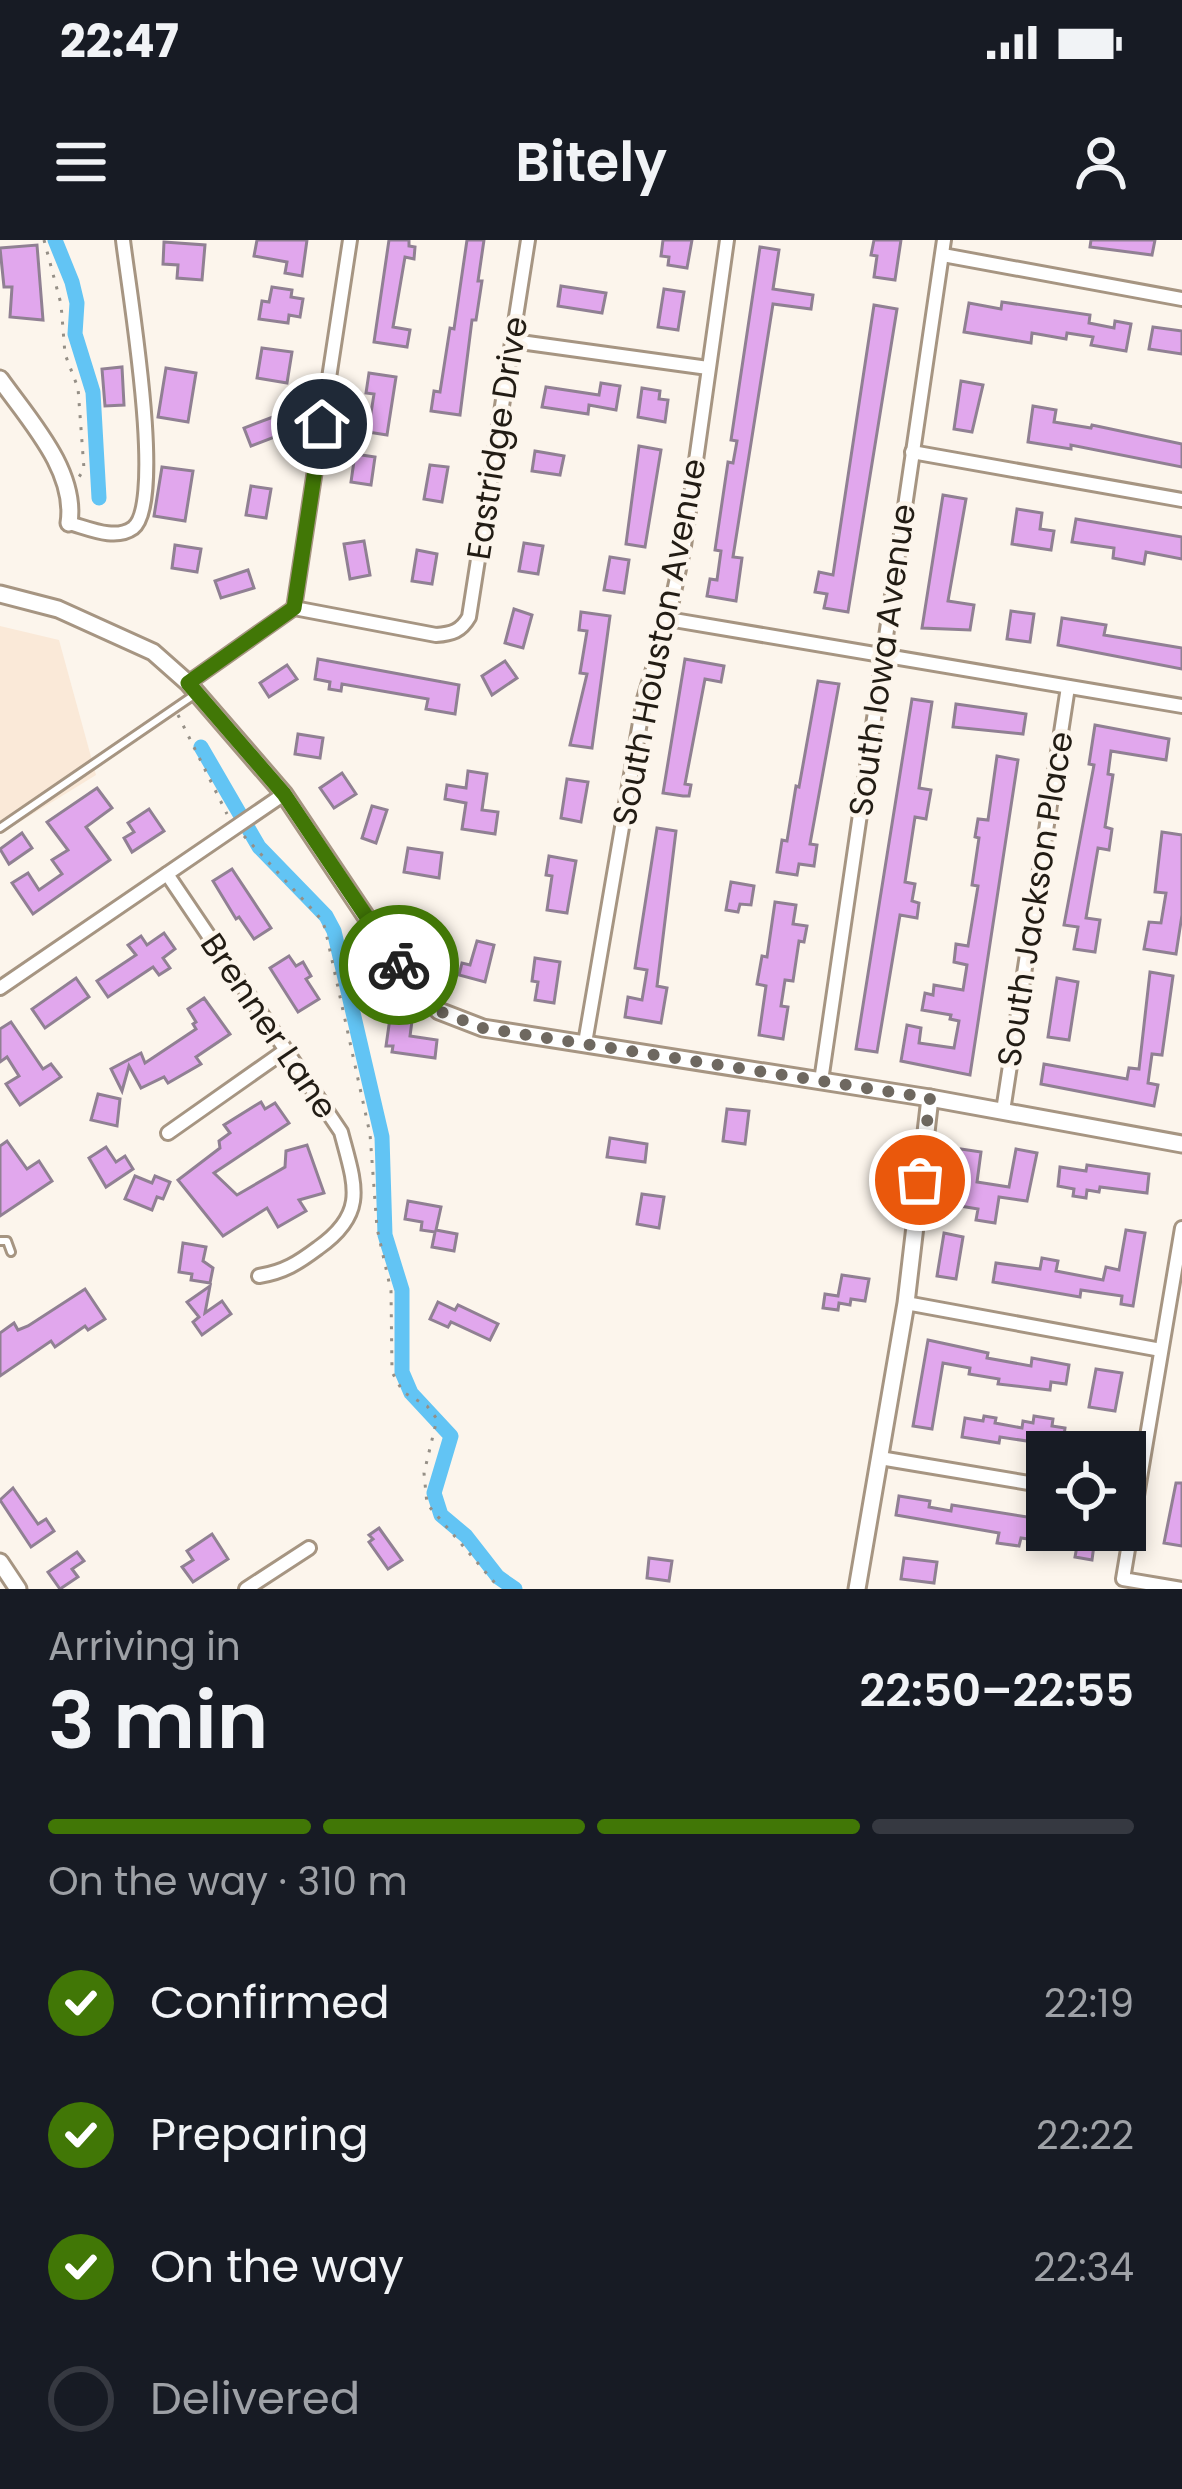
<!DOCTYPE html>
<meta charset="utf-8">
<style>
body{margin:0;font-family:Poppins,sans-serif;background:#20242c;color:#f1f3f6;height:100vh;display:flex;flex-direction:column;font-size:45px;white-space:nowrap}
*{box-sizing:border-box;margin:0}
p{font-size:39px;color:#9ea1a6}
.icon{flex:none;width:66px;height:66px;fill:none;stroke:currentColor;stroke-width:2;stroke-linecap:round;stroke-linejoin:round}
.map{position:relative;height:1349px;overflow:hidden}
.side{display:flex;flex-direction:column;background:#171b24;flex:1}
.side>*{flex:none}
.controls{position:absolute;left:1026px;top:1191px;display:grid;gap:24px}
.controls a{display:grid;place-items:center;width:120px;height:120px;border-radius:0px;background:#171b24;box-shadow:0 6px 18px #0003;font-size:60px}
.pin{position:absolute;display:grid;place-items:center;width:102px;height:102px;color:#fff;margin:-51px;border:6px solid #fff;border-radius:50%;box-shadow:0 3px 12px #0007}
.courier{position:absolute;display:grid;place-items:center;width:120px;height:120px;margin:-60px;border:9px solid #417706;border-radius:50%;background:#fff;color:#222;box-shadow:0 3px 15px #0007}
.headline em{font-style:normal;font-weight:600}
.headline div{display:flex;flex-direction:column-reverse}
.headline{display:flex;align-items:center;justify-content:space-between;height:204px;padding:0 48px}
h1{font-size:78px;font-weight:600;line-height:90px}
.bar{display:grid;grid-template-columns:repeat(4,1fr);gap:18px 12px;align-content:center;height:144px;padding:0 48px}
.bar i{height:15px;border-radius:9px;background:#363941}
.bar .current{background:#417706}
.bar p{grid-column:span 4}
ol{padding:0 48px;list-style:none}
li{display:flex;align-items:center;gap:36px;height:132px}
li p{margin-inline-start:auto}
li .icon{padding:12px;border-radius:50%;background:#417706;color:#fff;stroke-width:4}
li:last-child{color:#9ea1a6}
li i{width:66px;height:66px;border:6px solid #363941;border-radius:50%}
.status{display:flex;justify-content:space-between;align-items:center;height:84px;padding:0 60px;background:#171b24;direction:ltr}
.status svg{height:33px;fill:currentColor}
header{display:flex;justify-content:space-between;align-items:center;height:156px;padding:0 48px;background:#171b24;font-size:54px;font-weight:600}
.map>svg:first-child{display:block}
</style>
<div class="status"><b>22:47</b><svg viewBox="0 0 49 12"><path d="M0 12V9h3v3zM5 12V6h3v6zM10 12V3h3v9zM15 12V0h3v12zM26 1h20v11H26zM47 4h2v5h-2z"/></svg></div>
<header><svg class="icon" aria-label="menu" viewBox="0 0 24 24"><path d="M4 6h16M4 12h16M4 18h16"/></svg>Bitely<svg class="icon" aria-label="person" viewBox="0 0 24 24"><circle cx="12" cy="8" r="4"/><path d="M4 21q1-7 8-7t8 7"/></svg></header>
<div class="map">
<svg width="1182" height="1349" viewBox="0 0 1182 1349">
<rect width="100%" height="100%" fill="#fcf5ec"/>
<path fill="#fae9d8" d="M0,386L59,400L96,535L0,594Z"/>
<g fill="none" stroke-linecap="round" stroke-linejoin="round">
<g stroke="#62c4f4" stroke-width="15">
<path d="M55,0L72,42L77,63L75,94L93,152L99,258"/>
<path d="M201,507L259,607L326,676L334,691L382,897L385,995L402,1050V1132L411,1153L451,1196L434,1253L441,1275L466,1296L498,1337L515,1349"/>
</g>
</g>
<g fill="#e1a7ed" stroke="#908093" stroke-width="3">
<path d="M257,0H307L302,36L285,33L287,22L254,16Z"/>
<path d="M389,0H409V6L415,7L414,19L405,17L393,87L410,90L407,107L374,102Z"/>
<path d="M467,0H484L478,41H482L476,80H472L460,175L431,171L434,151L440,152L450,88L454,89Z"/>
<path d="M663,0H692L687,28L668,25L669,17L661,16Z"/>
<path d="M874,0H901L895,40L874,37L877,16L871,15Z"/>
<path d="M1091,0H1155L1152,15L1090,7Z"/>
<path d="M164,2L205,5L202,40L177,38L178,25L163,24Z"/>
<path d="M37,5L43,80L10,77L12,47H4L0,8Z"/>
<path d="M760,7L779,10L773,49L813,55L811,69L773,64L733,317L742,318L736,361L707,356L710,339L717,340L721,311L715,310L728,222L733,223L737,201L731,200Z"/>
<path d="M561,46L606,53L602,73L558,66Z"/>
<path d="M272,47L292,50L291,57L303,59L300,77L289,75L288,83L259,79L262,61L269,62Z"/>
<path d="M664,49L684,52L678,90L658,87Z"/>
<path d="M1002,62L1090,75L1089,83L1114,88L1115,81L1131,84L1126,111L1091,105L1093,97L1067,93L1066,99L1032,93L1031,103L964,92L969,63L1001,69Z"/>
<path d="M874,65L897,69L848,372L824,368L827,354L815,352L819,332L833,335Z"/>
<path d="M1153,87L1182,91V114L1149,109Z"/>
<path d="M262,108L292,112L287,143L257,138Z"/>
<path d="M122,127L124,165L105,166L102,129Z"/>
<path d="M166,128L196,133L188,182L158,177Z"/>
<path d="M369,133L396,137L387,195L368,192L374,154L366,153Z"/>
<path d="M961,141L983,145L972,192L954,189Z"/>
<path d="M601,143L620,146L616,170L589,165L588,174L542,167L546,147L599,155Z"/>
<path d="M642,148L660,151L659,159L668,160L665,182L638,177Z"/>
<path d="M1033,166L1056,170L1054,182L1091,188L1092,185L1182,204V227L1071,205V209L1028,202Z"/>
<path d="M273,177L280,195L251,206L244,188Z"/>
<path d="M639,206L661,210L645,307L626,304Z"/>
<path d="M535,211L564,216L560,235L532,231Z"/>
<path d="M355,214L375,217L371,245L351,242Z"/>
<path d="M430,225L448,227L442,262L424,259Z"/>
<path d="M162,227L193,231L185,281L154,276Z"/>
<path d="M251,246L271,249L266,278L246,275Z"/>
<path d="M943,255L966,259L948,361L974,365L970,390L922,388Z"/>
<path d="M1017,269L1042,273L1040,289L1054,291L1051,310L1012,304Z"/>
<path d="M1076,279L1182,297V319L1146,312L1144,324L1113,318L1114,308L1072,302Z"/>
<path d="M364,301L370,335L350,339L344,304Z"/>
<path d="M524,303L543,306L538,334L519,331Z"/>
<path d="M175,305L201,309L197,332L172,328Z"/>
<path d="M417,310L437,314L432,344L412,341Z"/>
<path d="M610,317L629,320L624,353L604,350Z"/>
<path d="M248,330L254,348L221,358L215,341Z"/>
<path d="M514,369L532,375L523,408L505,403Z"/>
<path d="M1011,371L1034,374L1030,402L1007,399Z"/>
<path d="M581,372L610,376L592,508L570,505L587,434L580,433L587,391L579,390Z"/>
<path d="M1062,378L1106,385L1104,395L1182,408V429L1058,405Z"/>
<path d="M318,419L459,445L455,474L426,469L428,459L342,444L341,451L329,449L330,442L315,439Z"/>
<path d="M685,419L724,426L721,442L705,439L685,544L691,545L689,556H683L663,553Z"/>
<path d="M505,421L517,438L492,455L482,436Z"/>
<path d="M287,425L297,439L269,457L260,443Z"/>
<path d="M818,441L839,444L810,604L817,605L814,626L799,624L797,635L777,632L782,600L787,601L796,546L799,547Z"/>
<path d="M912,459L932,462L919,548L931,550L926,579L915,577L905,642L915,644L912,661L919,663L917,678L900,675L877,812L856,809Z"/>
<path d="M956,464L1026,474L1023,494L953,487Z"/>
<path d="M1095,485L1169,499L1166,520L1111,511L1108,534L1113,535L1105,587L1112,589L1109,610L1098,608L1086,678L1100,680L1095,712L1074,709L1078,687L1064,685L1094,525L1089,524Z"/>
<path d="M298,494L323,498L320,518L295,514Z"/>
<path d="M997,516L1018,520L970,835L901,821L907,785L921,788L919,803L954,808L959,781L950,779L951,775L922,770L925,753L933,755L934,745L963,750L967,725L954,722L956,704L968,706L978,646L972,645L979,598L975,597L978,579L988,580Z"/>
<path d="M468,531L487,534L482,570L498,572L495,594L462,589L466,563L445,559L447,545L466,548Z"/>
<path d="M342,533L356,554L334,568L320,548Z"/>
<path d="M567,539L588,542L581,582L561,578Z"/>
<path d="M97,548L112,568L86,587L110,620L33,674L12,643L28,633L39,650L62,634L52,620L68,610L47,582Z"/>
<path d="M372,566L387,570L376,603L362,598Z"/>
<path d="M149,569L164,591L132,612L124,598L134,592L128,583Z"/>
<path d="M657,588L676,591L657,746L667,748L661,783L625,777L628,757L642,760L647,730L635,728Z"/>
<path d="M1162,592L1182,595V675L1176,714L1144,709L1149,682L1161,683L1166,653L1155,652Z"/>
<path d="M22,593L32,608L9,624L0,609Z"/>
<path d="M408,608L442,613L439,638L404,632Z"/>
<path d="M549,616L576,621L567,673L547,670L552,636L546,635Z"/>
<path d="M232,629L271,688L254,699L239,677L236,679L213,641Z"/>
<path d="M731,642L754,646L751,665L740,664L738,672L726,670Z"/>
<path d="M775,662L796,665L793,684L807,686L804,702L799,701L793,741L785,740L781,766L788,767L783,799L759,795L766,746L757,744L762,716L767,717Z"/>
<path d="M164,693L175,709L163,718L170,728L159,735L153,727L108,757L97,741L136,715L128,705L141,696L147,705Z"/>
<path d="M477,701L494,705L485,742L459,735L462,723L470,725Z"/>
<path d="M289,716L296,726L303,722L311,736L306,739L319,759L298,772L270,728Z"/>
<path d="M535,718L560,722L554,763L535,760L538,742L532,741Z"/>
<path d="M1150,732L1173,736L1162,815L1152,814L1148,843L1158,845L1154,866L1041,844L1044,824L1127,839L1129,828L1139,829Z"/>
<path d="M76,738L89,757L45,788L32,769Z"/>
<path d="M1057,738L1078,742L1069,800L1048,797Z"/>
<path d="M204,758L230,794L196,817L201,824L168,843L164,837L141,848L129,826L122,851L111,829L141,813L145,823L196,789L193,784L196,782L188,769Z"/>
<path d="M390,778L412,781L410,796L437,800L435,818L392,812L393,806H386Z"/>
<path d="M11,782L43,829L51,824L61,837L20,865L6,844L19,836L7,817L0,822V789Z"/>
<path d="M98,854L120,859L117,886L91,880Z"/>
<path d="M261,862L265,869L275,863L289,883L214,933L237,955L285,927L286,911L307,905L324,953L299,960L306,971L278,987L267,968L223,996L178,940L220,908L219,901L230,893L224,885Z"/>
<path d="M727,869L749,871L745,904L723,901Z"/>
<path d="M610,898L647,904L645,922L607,917Z"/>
<path d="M7,901L27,929L39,921L52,941L0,976V906Z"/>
<path d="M106,907L116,922L125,916L133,929L106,947L89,918Z"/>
<path d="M961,909L981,912L977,942L1009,947L1016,909L1037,913L1027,961L999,957L995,983L976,980L978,969L960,966L965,933L958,932Z"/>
<path d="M1087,925L1149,934L1147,953L1100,947L1099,952L1087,950L1086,958L1073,956L1074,949L1058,946L1060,927L1086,931Z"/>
<path d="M135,936L152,943L155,936L170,942L163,959L157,957L152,970L125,959Z"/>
<path d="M642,954L664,957L659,988L637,984Z"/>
<path d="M408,961L441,967L436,990L457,994L454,1011L432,1007L435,992L421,990L422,982L405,979Z"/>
<path d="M1126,990L1145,993L1133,1066L1121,1064L1122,1056L1081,1050L1080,1057L993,1042L996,1023L1040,1029L1042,1018L1058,1021L1056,1031L1103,1040L1106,1027L1119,1030Z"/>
<path d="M944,993L963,997L956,1039L937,1036Z"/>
<path d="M183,1003L206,1007L203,1021L213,1028L210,1043L191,1040L192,1034L179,1032Z"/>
<path d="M842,1035L869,1039L865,1061L851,1059L850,1065L839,1063L838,1070L823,1068L825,1054L838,1056Z"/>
<path d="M210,1046L205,1073L222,1061L231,1074L202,1095L193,1082L199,1077L187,1062Z"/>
<path d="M85,1049L105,1079L88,1090L85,1086L55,1107L51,1101L0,1136V1093L14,1083L18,1090L28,1086Z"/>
<path d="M438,1062L455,1070L458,1065L498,1084L490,1100L451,1082L448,1087L430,1079Z"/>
<path d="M928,1100L988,1113L987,1118L1031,1126L1032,1118L1069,1125L1066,1144L1051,1142L1050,1150L998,1144L999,1139L969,1134L970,1128L943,1123L932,1189L913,1186Z"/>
<path d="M1096,1129L1122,1133L1115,1171L1089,1167Z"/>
<path d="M984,1176L996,1178L995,1183L1022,1188L1023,1181L1033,1183L1034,1176L1053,1179L1052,1186L1065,1188L1064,1196L1129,1205L1128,1212H1052L1046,1211L1047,1204L1000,1197L999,1203L962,1197L965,1178L983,1181Z"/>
<path d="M1176,1243H1182V1306L1164,1303Z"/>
<path d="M13,1248L38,1284L46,1279L54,1291L31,1307L0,1260Z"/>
<path d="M899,1256L930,1261L929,1267L951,1271L952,1265L1040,1279L1038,1290H1096L1092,1320L1075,1317L1077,1306L1021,1298L1019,1306L997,1303L999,1293L896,1275Z"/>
<path d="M379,1288L402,1320L388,1329L369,1302L373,1299L369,1295Z"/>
<path d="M212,1294L228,1319L193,1342L182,1327L193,1320L187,1311Z"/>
<path d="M77,1312L84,1321L72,1329L78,1337L60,1349L48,1332Z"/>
<path d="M649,1318L672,1321L669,1341L647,1338Z"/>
<path d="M904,1318L937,1322L934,1343L901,1339Z"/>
</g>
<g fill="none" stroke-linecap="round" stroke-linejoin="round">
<defs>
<g id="service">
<path d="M0,588L194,455"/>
<path d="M0,1001H7L11,1012"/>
</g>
<g id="minor">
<path d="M943,15L1182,59"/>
<path d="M513,101L708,128"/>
<path d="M912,212L1182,260"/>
<path d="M69,283C88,288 115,301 133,288C166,263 128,45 123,0"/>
<path d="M294,368L436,395C452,394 461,391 469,377L528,0"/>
<path d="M294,368L350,0"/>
<path d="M668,379L1182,466"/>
<path d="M188,443L294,368"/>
<path d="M167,634L341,892C355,945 368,973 318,1008C298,1023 284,1032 259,1036"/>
<path d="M0,748L284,554"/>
<path d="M585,803L644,459L668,379L684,306L727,0"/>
<path d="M821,841L944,0"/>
<path d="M1003,871L1068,447"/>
<path d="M168,893L286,810"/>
<path d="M906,1063L1161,1110"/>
<path d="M880,1218L1047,1246"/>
<path d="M246,1349L309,1308"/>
<path d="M1182,1349L1123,1339L1182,988"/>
</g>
<g id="tertiary">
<path d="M0,139C29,180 77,231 69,283"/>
<path d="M0,354L58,369L153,412L188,443L284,554L407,738L439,771L483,788L930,858L1182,904"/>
<path d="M0,1322L18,1349"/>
<path d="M857,1349L906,1063L930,858"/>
</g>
</defs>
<use href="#service" stroke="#a69582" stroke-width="12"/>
<use href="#minor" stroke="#a69582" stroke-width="18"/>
<use href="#tertiary" stroke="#a69582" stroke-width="21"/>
<g stroke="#958f86" stroke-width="3" stroke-dasharray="3 9" stroke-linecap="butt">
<path d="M44,0L61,64L65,114L78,148L84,229L79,237"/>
<path d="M178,475L227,574"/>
<path d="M244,596L321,679L325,688L370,894L377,988L391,1051L392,1132L403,1152L427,1166L437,1179L424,1233L427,1264L500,1349"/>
</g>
<use href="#service" stroke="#fff" stroke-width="6"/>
<use href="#minor" stroke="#fff" stroke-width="12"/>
<use href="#tertiary" stroke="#fff" stroke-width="15"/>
</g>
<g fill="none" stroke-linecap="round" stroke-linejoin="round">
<path stroke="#6e6860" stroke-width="12" stroke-dasharray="0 21.6" d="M399,725L439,771L483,788L930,858L920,940"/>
<path stroke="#417706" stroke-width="15" d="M322,184L294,368L188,443L284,554L399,725"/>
</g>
<g text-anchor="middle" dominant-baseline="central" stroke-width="9" stroke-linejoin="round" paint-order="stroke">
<g font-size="33" fill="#221c14" stroke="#fcf5ec">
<text transform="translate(497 198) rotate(-81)">Eastridge Drive</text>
<text transform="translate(659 402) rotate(-79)">South Houston Avenue</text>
<text transform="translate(882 420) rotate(-82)">South Iowa Avenue</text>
<text transform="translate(1035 659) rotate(-81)">South Jackson Place</text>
<text transform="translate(269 786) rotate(56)">Brenner Lane</text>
</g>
</g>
</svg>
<div class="controls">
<a><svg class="icon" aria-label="locate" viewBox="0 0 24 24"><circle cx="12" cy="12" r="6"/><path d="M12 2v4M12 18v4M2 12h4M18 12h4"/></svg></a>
</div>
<div class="pin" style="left:920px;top:940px;background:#ea580c"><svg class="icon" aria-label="bag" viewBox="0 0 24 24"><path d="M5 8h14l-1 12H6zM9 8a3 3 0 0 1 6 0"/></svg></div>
<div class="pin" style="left:322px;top:184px;background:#1f2937"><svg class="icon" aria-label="home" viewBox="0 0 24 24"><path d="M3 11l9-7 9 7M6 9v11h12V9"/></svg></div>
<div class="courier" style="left:399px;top:725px"><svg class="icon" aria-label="bike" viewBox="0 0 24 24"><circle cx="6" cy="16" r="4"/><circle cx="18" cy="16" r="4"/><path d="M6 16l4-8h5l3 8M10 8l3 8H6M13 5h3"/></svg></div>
</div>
<section class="side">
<div class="headline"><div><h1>3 min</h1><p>Arriving in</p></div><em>22:50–22:55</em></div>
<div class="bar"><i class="current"></i><i class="current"></i><i class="current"></i><i></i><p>On the way · 310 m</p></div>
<ol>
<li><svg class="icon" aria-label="check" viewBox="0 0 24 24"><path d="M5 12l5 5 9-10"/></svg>Confirmed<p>22:19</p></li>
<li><svg class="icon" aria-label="check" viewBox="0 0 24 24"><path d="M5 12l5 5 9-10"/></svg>Preparing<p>22:22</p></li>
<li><svg class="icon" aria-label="check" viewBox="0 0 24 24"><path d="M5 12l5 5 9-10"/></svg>On the way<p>22:34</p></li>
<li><i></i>Delivered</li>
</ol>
</section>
